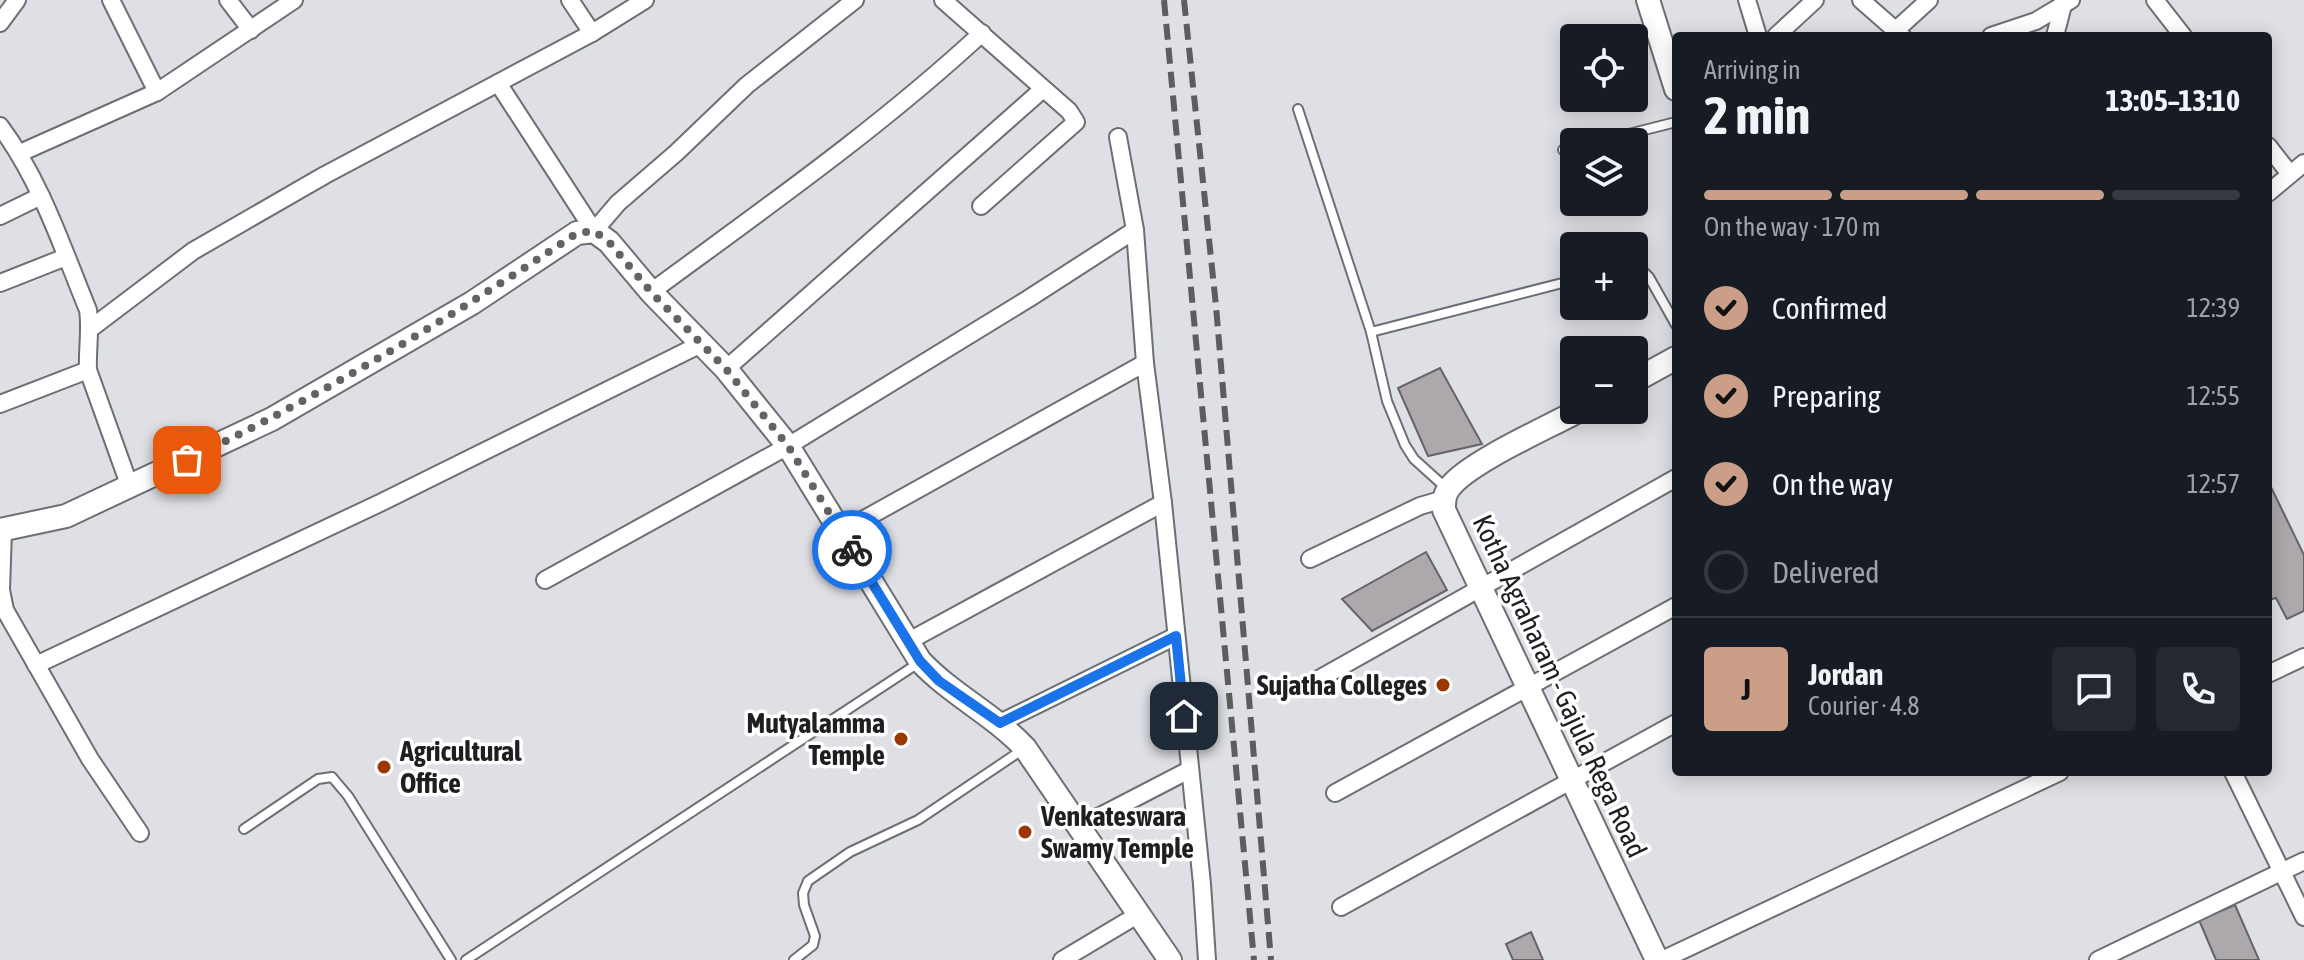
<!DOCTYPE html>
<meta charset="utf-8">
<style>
body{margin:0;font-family:"Asap Condensed",sans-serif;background:#242831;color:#f1f3f6;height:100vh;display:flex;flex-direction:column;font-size:30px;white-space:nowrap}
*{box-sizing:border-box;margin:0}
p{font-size:26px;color:#9ea1a6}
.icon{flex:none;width:44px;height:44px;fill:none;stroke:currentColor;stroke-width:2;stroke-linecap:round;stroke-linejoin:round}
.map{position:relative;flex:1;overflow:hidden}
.sheet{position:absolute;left:1672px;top:32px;width:600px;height:744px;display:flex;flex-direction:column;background:#171b24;border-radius:8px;box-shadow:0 4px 20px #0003}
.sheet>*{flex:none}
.fabs{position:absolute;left:1560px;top:24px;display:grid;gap:16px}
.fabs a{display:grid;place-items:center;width:88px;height:88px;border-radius:8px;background:#171b24;box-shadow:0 4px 20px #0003;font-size:40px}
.pin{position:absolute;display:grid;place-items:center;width:68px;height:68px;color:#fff;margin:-34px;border-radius:16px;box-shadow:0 4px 12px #0006}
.courier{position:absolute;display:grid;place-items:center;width:80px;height:80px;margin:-40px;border:6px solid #1a73e8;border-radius:50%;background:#fff;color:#222;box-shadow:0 2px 10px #0007}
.overview em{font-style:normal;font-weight:700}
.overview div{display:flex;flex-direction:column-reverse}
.overview{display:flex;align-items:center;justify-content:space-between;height:136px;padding:0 32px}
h1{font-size:52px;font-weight:700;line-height:60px}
.bar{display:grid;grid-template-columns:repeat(4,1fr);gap:12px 8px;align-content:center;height:96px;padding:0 32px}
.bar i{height:10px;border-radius:6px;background:#363941}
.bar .current{background:#ca9e87}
.bar p{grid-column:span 4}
.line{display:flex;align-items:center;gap:20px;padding:0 32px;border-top:2px solid #363941}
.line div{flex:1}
.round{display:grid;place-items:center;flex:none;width:84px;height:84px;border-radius:8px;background:#242831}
ol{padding:0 32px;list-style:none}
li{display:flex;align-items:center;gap:24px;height:88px}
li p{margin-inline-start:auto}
li .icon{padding:8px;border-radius:50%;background:#ca9e87;color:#111;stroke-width:4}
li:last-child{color:#9ea1a6}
li i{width:44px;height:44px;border:4px solid #363941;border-radius:50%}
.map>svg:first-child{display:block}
</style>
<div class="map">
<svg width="2304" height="960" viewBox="0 0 2304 960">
<rect width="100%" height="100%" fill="#dee0e5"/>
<g fill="#aca8ac" stroke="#676367" stroke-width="2">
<path d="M1440,368L1482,444L1428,456L1398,388Z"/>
<path d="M2268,481L2304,555V611L2287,619L2276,598L2268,600Z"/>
<path d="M1426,552L1447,590L1372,631L1342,599Z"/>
<path d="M2235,905L2259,960H2216L2199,920Z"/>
<path d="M1531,932L1543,960H1513L1506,944Z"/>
</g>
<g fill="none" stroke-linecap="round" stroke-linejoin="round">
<defs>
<g id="lane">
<path d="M1298,109L1371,332L1387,401L1405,445L1414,459L1445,487"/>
<path d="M1597,142L1676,122"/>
<path d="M1563,150L1574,148"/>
<path d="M1634,268L1642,270L1649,277L1676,325"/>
<path d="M1371,332L1574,280"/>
<path d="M244,829L318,779L332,777L348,796L451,960"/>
<path d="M466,960L920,662"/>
<path d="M794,960L813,945L815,936L804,905L803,893L808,881L850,852L918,820L1022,750"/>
</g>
<g id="street">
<path d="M111,0L157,92"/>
<path d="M228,0L251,30"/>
<path d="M570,0L592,33"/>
<path d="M943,0L1069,111L1076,122L981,206"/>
<path d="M1747,0L1758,36"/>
<path d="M1861,0L1902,36"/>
<path d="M2155,0L2183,36"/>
<path d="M0,23L17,0"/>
<path d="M1896,30L1929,0"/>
<path d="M1776,36L1815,0"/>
<path d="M1991,36L2036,21L2071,0"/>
<path d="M2055,36L2063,5"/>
<path d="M498,83L594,231L618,203L676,153L747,85L855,0"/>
<path d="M0,126C41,181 62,247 88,310C91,330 87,350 88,370L130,487"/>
<path d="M1118,137L1135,230L1145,363L1163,503L1202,884L1207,960"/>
<path d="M2268,146L2290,174"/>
<path d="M20,153L157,92L294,0"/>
<path d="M2268,193L2304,163"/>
<path d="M0,216L41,196"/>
<path d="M0,283L66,257"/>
<path d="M651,292C765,208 878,129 982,33"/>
<path d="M90,329L193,251L325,175L592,33L645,0"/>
<path d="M726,369L1043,89"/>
<path d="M0,404L88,370"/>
<path d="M3,530L1,590L5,610L90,759L140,833"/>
<path d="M841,532L1145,363"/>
<path d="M1310,559L1420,506L1444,499"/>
<path d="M545,580L788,446L1028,299L1135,230"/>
<path d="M907,642L1163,503"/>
<path d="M36,665L380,503L701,344"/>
<path d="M2268,674L2304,657"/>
<path d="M1310,684L1676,478"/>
<path d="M1000,723L1176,636"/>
<path d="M2233,772L2304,917"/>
<path d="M1335,793L1676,606"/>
<path d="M1079,827L1189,770"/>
<path d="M1341,907L1676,723"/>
<path d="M1062,960L1139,914"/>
<path d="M1662,960L2060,772"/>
<path d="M2098,960L2304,861"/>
</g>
<g id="secondary">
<path d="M1648,0L1676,89"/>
<path d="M1634,381L1676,358"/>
<path d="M1580,410C1549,427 1469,462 1450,487C1444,494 1444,501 1444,510L1657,960"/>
<path d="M0,530L66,516L272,419L472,303L577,233L594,231L609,242L651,292L726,369L788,446L920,661C952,695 993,714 1025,748L1170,960"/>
</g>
</defs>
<use href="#lane" stroke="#6c6f73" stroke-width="12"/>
<use href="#street" stroke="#6c6f73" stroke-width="20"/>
<use href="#secondary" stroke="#6c6f73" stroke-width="26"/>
<use href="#lane" stroke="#fff" stroke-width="8"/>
<use href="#street" stroke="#fff" stroke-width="16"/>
<use href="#secondary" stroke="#fff" stroke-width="22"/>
<g stroke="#5c5d60" stroke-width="6" stroke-dasharray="16 8" stroke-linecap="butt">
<path d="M1164,0L1254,960"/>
<path d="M1184,0L1216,306L1271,960"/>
</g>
</g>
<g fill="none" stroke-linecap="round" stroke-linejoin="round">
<path stroke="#616366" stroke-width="8" stroke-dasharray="0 14.4" d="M187,460C323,395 452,317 577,233L594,231L609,242L651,292L726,369L788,446L852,550"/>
<path stroke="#1a73e8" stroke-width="10" d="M852,550L920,661L939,681L1000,723L1176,636L1184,716"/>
</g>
<g fill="#9b3700" stroke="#fff" stroke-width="3">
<circle cx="1443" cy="685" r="8"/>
<circle cx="901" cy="739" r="8"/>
<circle cx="384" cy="767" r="8"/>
<circle cx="1025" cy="832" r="8"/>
</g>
<g text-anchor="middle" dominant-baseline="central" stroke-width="7" stroke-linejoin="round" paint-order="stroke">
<g font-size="28" font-weight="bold" fill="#1e1f21" stroke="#fff" text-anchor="end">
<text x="1427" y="685">Sujatha Colleges</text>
<text x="885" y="723">Mutyalamma<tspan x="885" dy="32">Temple</tspan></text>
<text x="400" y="751" text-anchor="start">Agricultural<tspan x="400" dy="32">Office</tspan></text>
<text x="1041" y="816" text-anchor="start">Venkateswara<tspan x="1041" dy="32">Swamy Temple</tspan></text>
</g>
<g font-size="28" fill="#1e1f21" stroke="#fff">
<text transform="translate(1560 686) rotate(65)">Kotha Agraharam - Gajula Rega Road</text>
</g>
</g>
</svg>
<div class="fabs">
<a><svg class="icon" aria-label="locate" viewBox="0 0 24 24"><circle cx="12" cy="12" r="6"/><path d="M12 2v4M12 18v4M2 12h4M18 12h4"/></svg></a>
<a><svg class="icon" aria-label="layers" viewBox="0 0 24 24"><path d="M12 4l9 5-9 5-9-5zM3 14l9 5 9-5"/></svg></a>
<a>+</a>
<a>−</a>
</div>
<div class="pin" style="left:187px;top:460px;background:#ea580c"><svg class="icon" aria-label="bag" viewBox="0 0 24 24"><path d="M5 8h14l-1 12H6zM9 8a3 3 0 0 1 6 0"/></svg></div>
<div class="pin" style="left:1184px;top:716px;background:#1f2937"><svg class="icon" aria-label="home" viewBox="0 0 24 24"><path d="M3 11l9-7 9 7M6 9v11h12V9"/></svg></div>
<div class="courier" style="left:852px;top:550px"><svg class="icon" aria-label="bike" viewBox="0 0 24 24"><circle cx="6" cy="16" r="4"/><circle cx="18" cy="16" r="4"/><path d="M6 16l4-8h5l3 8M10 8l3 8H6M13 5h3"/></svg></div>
<section class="sheet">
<div class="overview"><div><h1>2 min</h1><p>Arriving in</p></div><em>13:05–13:10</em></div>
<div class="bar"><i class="current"></i><i class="current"></i><i class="current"></i><i></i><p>On the way · 170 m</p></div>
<ol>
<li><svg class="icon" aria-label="check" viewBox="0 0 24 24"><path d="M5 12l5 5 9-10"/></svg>Confirmed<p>12:39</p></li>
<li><svg class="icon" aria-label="check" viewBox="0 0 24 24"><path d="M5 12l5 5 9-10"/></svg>Preparing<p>12:55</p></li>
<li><svg class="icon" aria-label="check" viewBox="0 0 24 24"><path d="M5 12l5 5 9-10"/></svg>On the way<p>12:57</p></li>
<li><i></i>Delivered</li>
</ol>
<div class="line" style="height:144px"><b class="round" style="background:#ca9e87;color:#111">J</b><div><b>Jordan</b><p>Courier · 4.8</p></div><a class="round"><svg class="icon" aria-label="chat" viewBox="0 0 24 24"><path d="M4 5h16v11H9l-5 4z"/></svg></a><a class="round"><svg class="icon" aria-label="phone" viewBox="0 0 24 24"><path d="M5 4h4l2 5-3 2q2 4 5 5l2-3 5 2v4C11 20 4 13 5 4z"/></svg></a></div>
</section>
</div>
